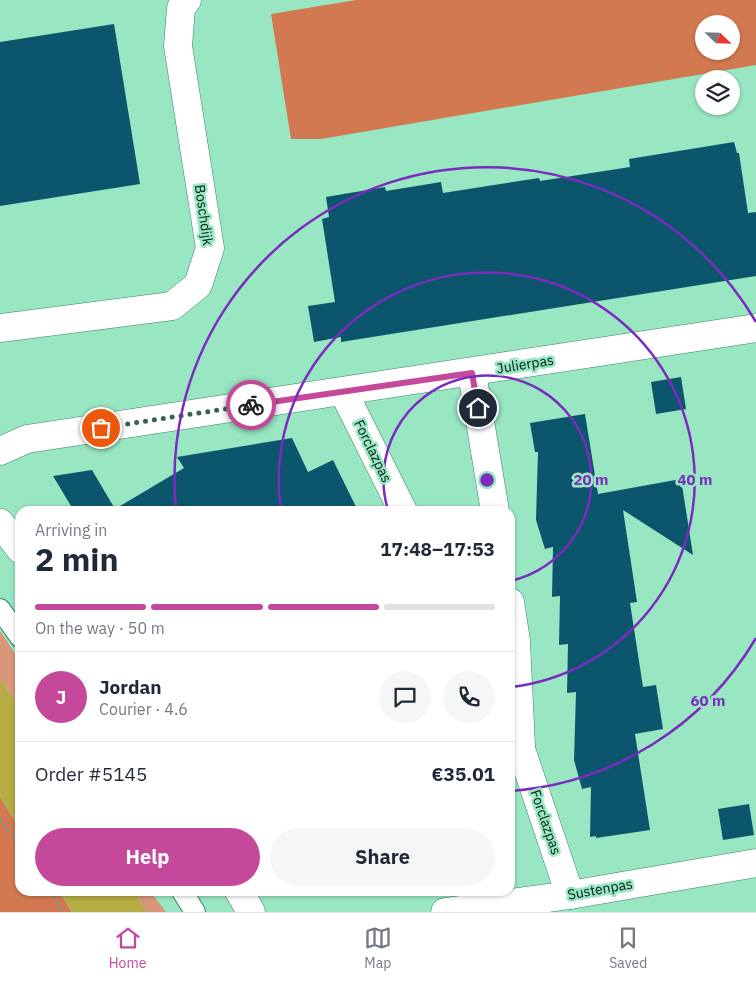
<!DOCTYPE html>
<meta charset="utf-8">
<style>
body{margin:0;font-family:"IBM Plex Sans",sans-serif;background:#f6f6f7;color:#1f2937;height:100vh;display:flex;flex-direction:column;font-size:19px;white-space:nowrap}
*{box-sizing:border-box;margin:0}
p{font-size:16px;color:#747a83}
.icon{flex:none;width:28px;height:28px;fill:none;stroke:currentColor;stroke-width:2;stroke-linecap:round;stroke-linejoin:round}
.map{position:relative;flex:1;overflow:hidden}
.side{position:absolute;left:15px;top:506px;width:500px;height:390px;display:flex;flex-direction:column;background:#fff;border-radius:15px;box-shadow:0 1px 4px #0004}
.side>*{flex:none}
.needle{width:32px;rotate:113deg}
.fabs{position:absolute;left:695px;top:15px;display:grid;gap:10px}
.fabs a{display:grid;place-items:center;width:45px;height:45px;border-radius:50%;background:#fff;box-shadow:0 1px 4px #0004;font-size:25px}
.pin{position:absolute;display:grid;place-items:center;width:42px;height:42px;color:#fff;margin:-21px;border:2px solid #fff;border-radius:50%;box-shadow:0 1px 5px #0007}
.courier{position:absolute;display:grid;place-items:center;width:50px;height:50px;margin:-25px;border:4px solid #c5499a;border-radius:50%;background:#fff;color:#222;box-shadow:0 1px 6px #0007}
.head em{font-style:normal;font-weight:800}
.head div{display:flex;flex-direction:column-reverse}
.head{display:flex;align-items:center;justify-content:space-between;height:85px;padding:0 20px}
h1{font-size:32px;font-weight:800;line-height:38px}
.bar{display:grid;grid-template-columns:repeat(4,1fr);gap:8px 5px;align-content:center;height:60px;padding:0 20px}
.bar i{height:6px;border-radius:4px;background:#e0e1e3}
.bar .active{background:#c5499a}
.bar p{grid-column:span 4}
.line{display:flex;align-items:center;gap:12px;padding:0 20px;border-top:1px solid #e0e1e3}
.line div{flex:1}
.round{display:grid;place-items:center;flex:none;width:52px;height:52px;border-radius:26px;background:#f6f6f7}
.button{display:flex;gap:10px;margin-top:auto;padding:10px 20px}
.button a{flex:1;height:58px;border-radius:30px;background:#c5499a;color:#fff;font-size:20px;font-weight:800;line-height:58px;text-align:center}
.button a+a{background:#f6f6f7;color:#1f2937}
.tab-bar{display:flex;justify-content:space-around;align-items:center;height:70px;border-top:1px solid #e0e1e3;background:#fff;font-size:14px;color:#747a83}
.tab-bar a{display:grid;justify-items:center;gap:2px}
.tab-bar .active{color:#c5499a}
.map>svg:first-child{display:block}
</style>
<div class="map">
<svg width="756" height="912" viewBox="0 0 756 912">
<rect width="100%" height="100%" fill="#98e6c2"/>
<g fill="#d99679">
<path d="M0,631L20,661V708L0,679Z"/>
<path d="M134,891H150L166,912H146Z"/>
</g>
<g fill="#d37951" fill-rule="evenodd">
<path d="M356,0H756V65L321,139H291L271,14ZM704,24H731V51H704Z"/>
<path d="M0,797L20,829V891H59L72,912H0Z"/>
</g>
<g fill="#b6ac44">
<path d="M0,679L20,708V829L0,797Z"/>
<path d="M59,891H134L146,912H72Z"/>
</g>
<g fill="#0b566c">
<path d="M114,24L140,184L0,206V42Z"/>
<path d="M734,142L737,153H739L748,213L756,212V276L341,342V337L314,342L308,306L335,302L322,219L329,217L326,197L385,187L386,191L441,182L443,193L539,178L540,181L630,167L629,159Z"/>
<path d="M681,377L686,409L656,414L651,382Z"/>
<path d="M585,414L598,494L681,479L693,555L623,510L637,602L630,603L643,687L656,685L663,729L635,734L650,830L596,838V836L590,837L591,787L582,789L574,760L576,692L567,693L568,644L559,645L560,596L552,597L553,547L545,549L536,520L538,452H535L530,423Z"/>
<path d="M292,438L308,472L333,460L358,511H74L53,476L92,470L115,509L184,468L177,457Z"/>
<path d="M749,804L754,835L723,840L718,809Z"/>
</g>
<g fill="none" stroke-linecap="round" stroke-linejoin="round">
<defs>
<g id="lane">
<path d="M0,609L20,637"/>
<path d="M182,891L195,912"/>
</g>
<g id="street">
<path d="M0,328L172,306L198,285L210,248L178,46L181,8L187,0"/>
<path d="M472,373L495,511"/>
<path d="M343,391L403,511"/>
<path d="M0,451L27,439L756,328"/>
<path d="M0,523L20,549"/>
<path d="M510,602L516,641L521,747"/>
<path d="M510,727L521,749L570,895"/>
<path d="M239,891L251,912"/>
<path d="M445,912L570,895L756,863"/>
</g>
</defs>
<use href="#lane" stroke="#378465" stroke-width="22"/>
<use href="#street" stroke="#378465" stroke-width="29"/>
<g stroke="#64a185" stroke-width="3" stroke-dasharray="2.5 4" stroke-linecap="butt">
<path d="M0,819L20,847"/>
<path d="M50,891L63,912"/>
</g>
<use href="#lane" stroke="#fff" stroke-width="20"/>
<use href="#street" stroke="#fff" stroke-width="28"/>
</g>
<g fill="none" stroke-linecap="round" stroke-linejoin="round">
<path stroke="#35634e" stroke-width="5" stroke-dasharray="0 9" d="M101,428L251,405"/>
<path stroke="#c5499a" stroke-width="6" d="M251,405L472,373L478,408"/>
</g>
<g fill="none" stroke="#7b2cbf" stroke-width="2.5">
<path d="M388 510A104 104 0 1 1 510 581"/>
<path d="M281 511A208 208 0 1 1 511 687"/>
<path d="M756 638A312 312 0 0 1 511 791M176 510A312 312 0 0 1 756 322"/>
</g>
<g text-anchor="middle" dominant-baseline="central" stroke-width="5" stroke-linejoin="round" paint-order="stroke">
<g font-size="14" fill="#001c10" stroke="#98e6c2">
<text transform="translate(204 215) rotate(82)">Boschdijk</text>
<text transform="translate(525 364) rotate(-9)">Julierpas</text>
<text transform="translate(373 451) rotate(64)">Forclazpas</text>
<text transform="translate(546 822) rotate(71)">Forclazpas</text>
<text transform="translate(600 889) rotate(-10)">Sustenpas</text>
</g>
</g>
<circle cx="487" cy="480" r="8" fill="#7b2cbf" stroke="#98e6c2" stroke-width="2.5"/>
<g font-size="15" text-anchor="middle" font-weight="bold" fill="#7b2cbf" stroke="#98e6c2" stroke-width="5" stroke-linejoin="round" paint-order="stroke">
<text x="591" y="485">20 m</text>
<text x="695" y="485">40 m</text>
<text x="708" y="706">60 m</text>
</g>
</svg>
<div class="fabs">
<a><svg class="needle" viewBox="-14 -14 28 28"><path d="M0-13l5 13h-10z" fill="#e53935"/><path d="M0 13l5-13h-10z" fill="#747a83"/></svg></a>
<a><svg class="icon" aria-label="layers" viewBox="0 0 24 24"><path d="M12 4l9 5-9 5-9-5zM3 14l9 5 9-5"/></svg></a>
</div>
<div class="pin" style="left:101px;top:428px;background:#ea580c"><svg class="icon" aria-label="bag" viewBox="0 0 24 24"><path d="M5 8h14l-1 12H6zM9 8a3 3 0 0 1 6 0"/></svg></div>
<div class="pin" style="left:478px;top:408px;background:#1f2937"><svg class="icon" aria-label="home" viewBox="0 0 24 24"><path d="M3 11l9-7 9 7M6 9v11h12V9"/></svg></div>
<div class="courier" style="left:251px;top:405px"><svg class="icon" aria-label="bike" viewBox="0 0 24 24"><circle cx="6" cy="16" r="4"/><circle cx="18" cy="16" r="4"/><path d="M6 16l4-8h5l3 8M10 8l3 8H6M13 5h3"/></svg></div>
<section class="side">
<div class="head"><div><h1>2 min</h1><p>Arriving in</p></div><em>17:48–17:53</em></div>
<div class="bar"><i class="active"></i><i class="active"></i><i class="active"></i><i></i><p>On the way · 50 m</p></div>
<div class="line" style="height:90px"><b class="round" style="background:#c5499a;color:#fff">J</b><div><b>Jordan</b><p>Courier · 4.6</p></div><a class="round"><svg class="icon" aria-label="chat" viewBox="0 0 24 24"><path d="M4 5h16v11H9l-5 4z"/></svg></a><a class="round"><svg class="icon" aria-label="phone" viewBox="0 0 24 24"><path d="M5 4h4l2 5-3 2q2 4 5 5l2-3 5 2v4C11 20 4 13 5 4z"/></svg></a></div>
<div class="line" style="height:65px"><div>Order #5145</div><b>€35.01</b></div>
<div class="button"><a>Help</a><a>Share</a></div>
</section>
</div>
<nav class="tab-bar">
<a class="active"><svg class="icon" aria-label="home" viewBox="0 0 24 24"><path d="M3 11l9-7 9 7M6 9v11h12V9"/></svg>Home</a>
<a><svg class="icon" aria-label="map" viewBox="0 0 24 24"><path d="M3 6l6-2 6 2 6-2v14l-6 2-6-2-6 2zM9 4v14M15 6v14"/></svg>Map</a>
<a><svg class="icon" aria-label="saved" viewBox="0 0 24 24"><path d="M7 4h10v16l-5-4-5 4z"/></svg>Saved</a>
</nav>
